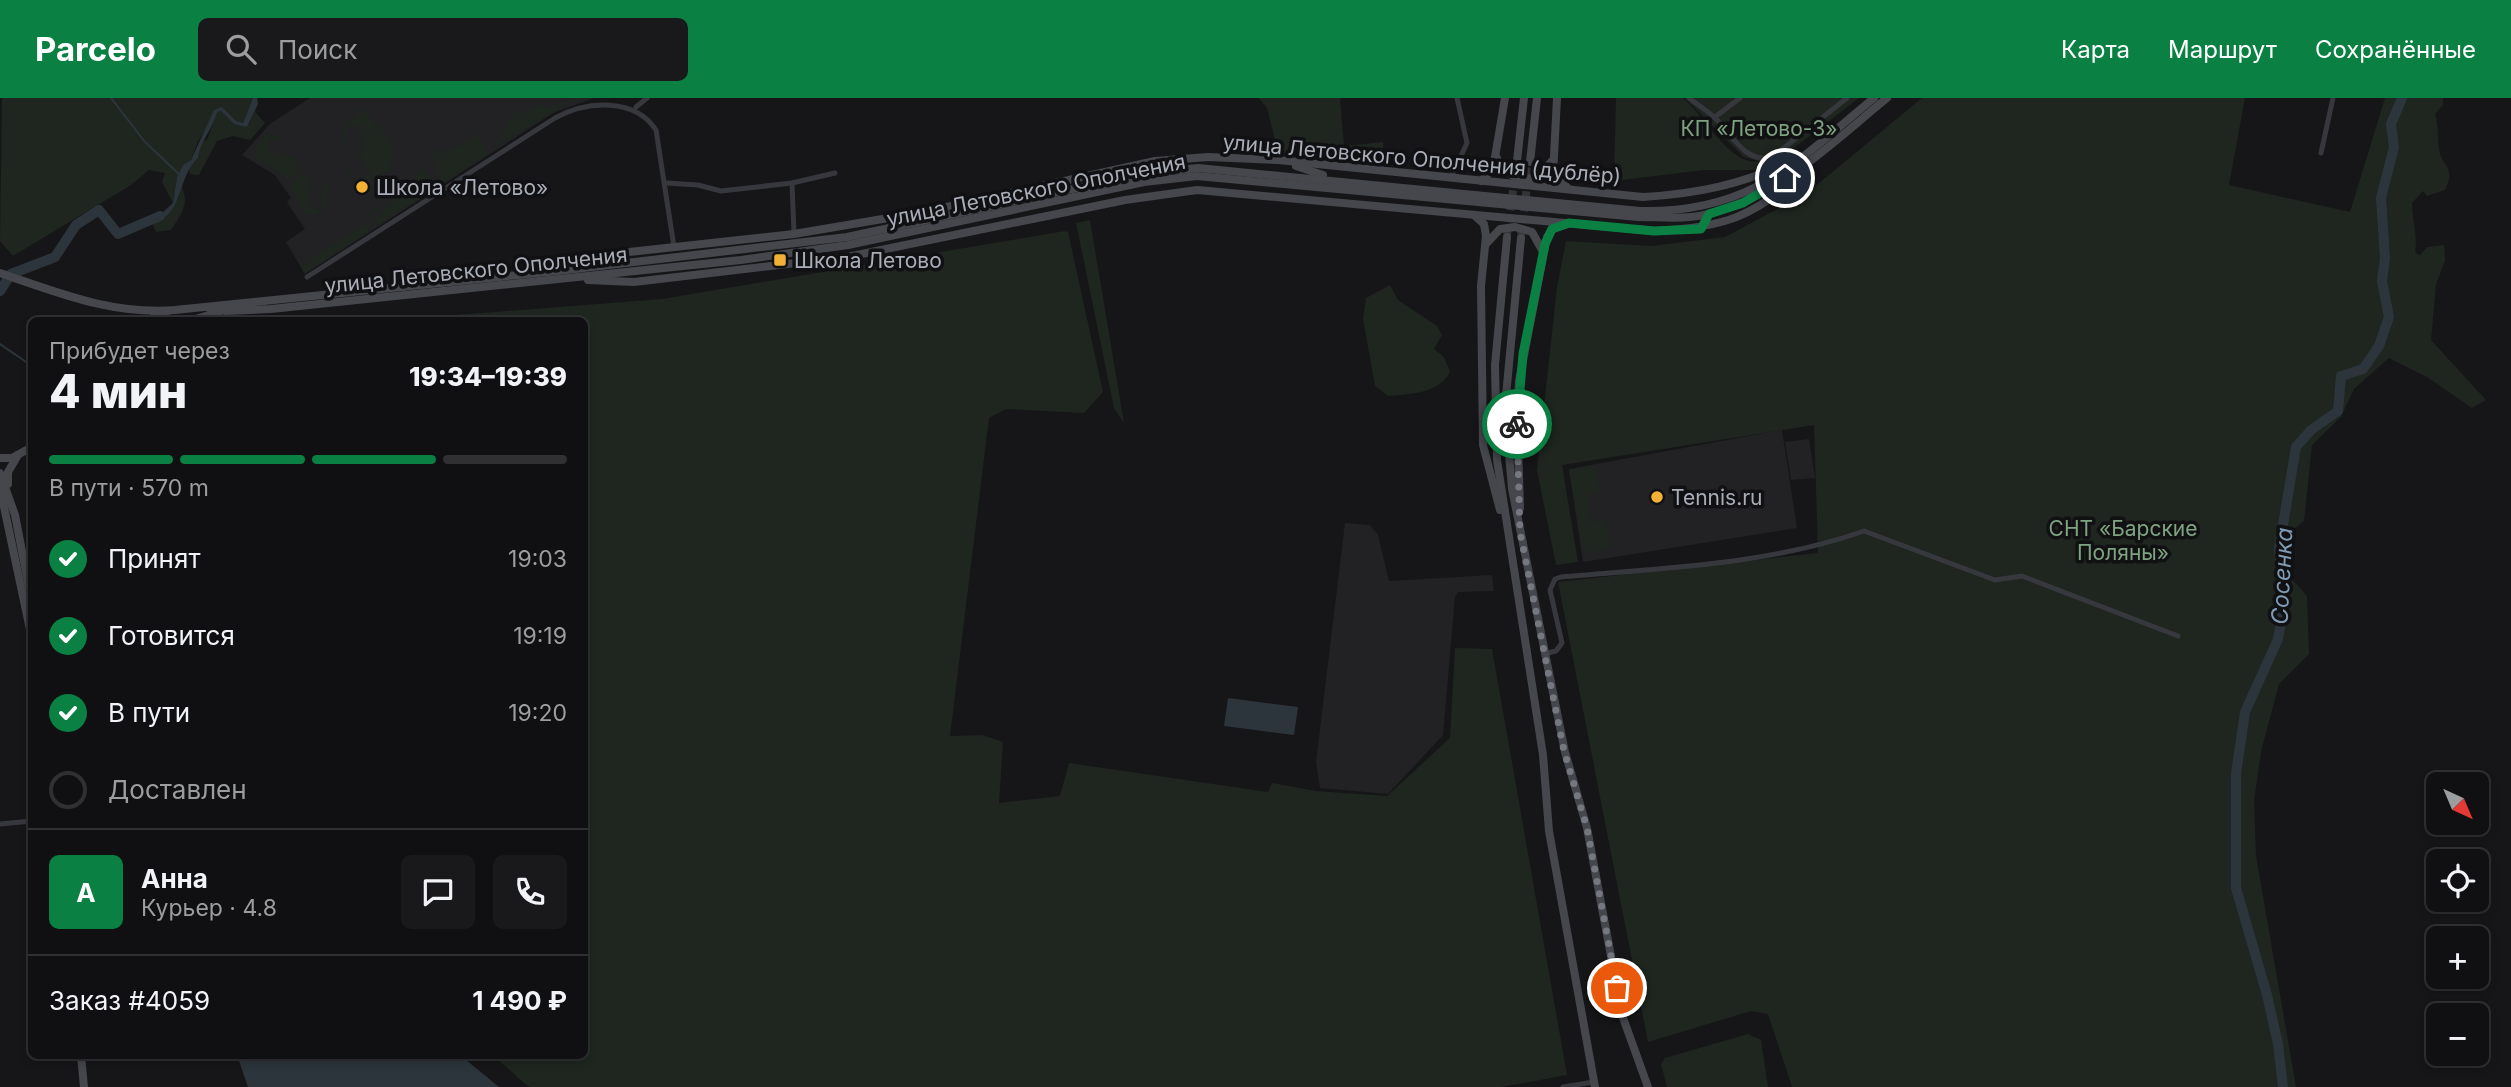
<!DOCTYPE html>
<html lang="ru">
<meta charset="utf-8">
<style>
body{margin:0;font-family:Inter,sans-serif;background:#19191b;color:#f1f3f6;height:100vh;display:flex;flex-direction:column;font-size:26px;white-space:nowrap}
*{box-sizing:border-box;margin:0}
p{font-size:23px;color:#9c9d9f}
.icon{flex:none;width:38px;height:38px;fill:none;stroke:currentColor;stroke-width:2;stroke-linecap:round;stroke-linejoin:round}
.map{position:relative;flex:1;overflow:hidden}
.side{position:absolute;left:28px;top:219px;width:560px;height:742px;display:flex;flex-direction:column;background:#101012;border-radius:10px;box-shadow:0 4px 10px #0003,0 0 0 2px #303032}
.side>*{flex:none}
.needle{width:46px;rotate:136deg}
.buttons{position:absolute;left:2426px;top:674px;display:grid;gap:14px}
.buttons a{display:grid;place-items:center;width:63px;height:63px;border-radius:10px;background:#101012;box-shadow:0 4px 10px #0003,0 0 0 2px #303032;font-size:35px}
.pin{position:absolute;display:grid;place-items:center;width:60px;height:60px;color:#fff;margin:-30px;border:4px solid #fff;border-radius:50%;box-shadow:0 2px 7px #0007}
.courier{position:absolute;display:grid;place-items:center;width:70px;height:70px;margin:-35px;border:5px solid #0b8043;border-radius:50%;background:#fff;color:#222;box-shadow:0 2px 9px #0007}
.summary em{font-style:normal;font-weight:800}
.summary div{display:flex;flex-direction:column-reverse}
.summary{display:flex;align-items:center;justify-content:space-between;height:119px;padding:0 21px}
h1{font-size:46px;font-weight:800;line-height:52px}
.bar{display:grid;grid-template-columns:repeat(4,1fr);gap:10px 7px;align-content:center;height:84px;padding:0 21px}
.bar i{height:9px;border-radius:5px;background:#303032}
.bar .selected{background:#0b8043}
.bar p{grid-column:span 4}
.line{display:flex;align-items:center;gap:18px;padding:0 21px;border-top:2px solid #303032}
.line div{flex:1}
.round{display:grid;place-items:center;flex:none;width:74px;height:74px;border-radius:10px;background:#19191b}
ol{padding:0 21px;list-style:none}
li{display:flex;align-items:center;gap:21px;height:77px}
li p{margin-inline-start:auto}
li .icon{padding:7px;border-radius:50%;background:#0b8043;color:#fff;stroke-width:4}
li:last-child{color:#9c9d9f}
li i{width:38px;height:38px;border:4px solid #303032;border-radius:50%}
header{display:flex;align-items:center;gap:42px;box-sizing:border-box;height:98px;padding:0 35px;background:#0b8043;color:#fff}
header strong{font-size:33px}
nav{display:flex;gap:38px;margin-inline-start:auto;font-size:24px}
.search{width:490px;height:63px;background:#19191b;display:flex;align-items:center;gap:18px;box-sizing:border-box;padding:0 24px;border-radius:10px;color:#9c9d9f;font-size:26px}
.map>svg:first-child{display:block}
</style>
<header>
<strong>Parcelo</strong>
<div class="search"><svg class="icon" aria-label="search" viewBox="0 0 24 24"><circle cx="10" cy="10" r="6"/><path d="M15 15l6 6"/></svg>Поиск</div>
<nav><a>Карта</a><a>Маршрут</a><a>Сохранённые</a></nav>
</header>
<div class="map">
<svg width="2511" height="989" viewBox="0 0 2511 989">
<rect width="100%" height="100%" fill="#161618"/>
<g fill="#222225">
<path d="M310,0H594L553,15L305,176L286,144L305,131L287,104L291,100L275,77L242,57L270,26Z"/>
<path d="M1782,332L1797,430L1583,464L1569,371Z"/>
<path d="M1809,341L1815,380L1791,382L1785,344Z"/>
<path d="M1345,425L1370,427L1378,437L1389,483L1492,477L1494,493L1458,494L1455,499L1443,637L1388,696L1320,690L1316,664Z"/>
</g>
<g fill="#1e261f">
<path d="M2,0H253L243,25L236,23L222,9L221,13L234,26L249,27L254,13L265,25L250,42L233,38L217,43L199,77L190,76L188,69L198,60L199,47L208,40L216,16L198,43L191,62L183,67L177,79L173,105L162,84L165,75L149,72L131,87L13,158L0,143Z"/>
<path d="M575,0H586L567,6L494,49L517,11L520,15L543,6L544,11Z"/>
<path d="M1259,0H1340L1344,48L1383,44V66L1278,54L1267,10Z"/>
<path d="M1616,0H1683C1703,16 1731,69 1758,63L1744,59L1685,0H1859L1765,72H1704L1614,83Z"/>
<path d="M1922,0H2245L2229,87L2350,114L2385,0H2443V7L2435,16C2439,28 2437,38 2439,50C2441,70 2457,67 2445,92L2427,98L2423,93L2412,105C2412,122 2418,138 2415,154L2420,157L2427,149L2444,147L2445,163L2436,186L2431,242L2486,302L2472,310L2427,279L2389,260L2354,291L2341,319L2312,347L2304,423L2288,436L2285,456L2292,481L2307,498L2309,556L2279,586L2261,654L2254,703L2256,758L2296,989H1792L1768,916L1751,913L1648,944L1558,484L1818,455L1814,327L1562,367L1578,464L1556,467L1537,372L1557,189L1566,143L1651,148L1725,139L1807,95Z"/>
<path d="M363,10L376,27L363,39L358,52L361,32L356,27H348L341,58L344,28Z"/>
<path d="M378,25L392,46L391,71L359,86L345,71L343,64L359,82L370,75L358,53L363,50L364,40Z"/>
<path d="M477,34L488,56L442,86L431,56L461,47Z"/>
<path d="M267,36L281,39V42L270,40L268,53L292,58L302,73L287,81L255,59L254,50Z"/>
<path d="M421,68L436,90L377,127L375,121L392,103L390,92L411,87Z"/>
<path d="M304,75L311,85L307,107L320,113L324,86H329L324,112L313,118L304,115L290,86Z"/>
<path d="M181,87C190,106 182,115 171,132L156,134L152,125L158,123L179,100Z"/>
<path d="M384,104L370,118L368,134L304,175L300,168L309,166L308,163L368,125L366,116Z"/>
<path d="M1090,122L1124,325L1114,310L1076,125Z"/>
<path d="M1065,133L1068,134L1103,294L1084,315L1006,311L989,320L950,638L982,637L1003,644L999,705L1060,698L1069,665L1268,694L1272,685L1316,693L1387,698L1450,640L1455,550L1492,551L1567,977L1502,989H531L525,986L493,957H584V222H391L662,201Z"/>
<path d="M1390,187L1398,202L1437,228L1442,237L1434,251L1444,259L1450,274C1438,296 1411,296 1388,298L1375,288L1363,221L1366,200Z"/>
<path d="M1595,368L1600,395L1587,398L1591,424L1606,422L1611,450L1584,455L1569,372Z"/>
<path d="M1748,936L1761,942L1768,989H1667L1661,966L1665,960Z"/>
</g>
<g fill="#2c353c">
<path d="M253,0H257L258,6L247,29L234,26L221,13L217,14C212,33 200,43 198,60C176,80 185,117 152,125L147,120L161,116L173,105L177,79L183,67L191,62L214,12L222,9L236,23L243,25Z"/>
<path d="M1228,600L1298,609L1294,637L1224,628Z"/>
<path d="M237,957H460L499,989H248Z"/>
</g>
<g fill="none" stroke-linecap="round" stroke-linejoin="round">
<g stroke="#2c353c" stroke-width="2">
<path d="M111,0L145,44L180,77"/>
<path d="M0,246L32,268"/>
</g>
<g stroke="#2c353c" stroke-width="10">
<path d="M0,193L11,176L55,159L76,127L99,112L118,136L160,118"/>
<path d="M2283,989L2278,946L2267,897L2236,790V676L2245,614L2278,541L2284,508L2279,451L2296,349L2311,332L2338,313L2341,278L2363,271L2379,248L2389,219L2382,183L2385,160L2381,100L2394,49L2391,26L2402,0"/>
</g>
<g stroke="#333438" stroke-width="8" stroke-dasharray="8 4" stroke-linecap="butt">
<path d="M1507,136L1517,63"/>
<path d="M1521,137L1530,64"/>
</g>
<g stroke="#37383d" stroke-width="5">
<path d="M1689,0C1698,7 1708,13 1716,21C1733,38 1744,64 1771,60L1847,0"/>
<path d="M636,9L647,0"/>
<path d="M1715,19L1740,0"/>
<path d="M2321,55L2333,0"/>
<path d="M1450,81L1467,45L1457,0"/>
<path d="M666,85L698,87L721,93L792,85L835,75"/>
<path d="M792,85L794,136"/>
<path d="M307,179L555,20C588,2 635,0 656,32L674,149"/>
<path d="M1544,556L1556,553L1562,545L1550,492L1555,481L1561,479C1661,470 1768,467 1864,433L1995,482L2022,478L2178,538"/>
<path d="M0,726L32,723"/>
<path d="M1563,989L1594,984"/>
</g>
<g stroke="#45474d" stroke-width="8">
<path d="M1557,0L1553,77L1569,91"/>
<path d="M1496,58C1502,77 1520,84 1538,79L1552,63"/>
<path d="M1517,63L1524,0"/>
<path d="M1530,64L1537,0"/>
<path d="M1296,68L1323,77"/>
<path d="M1481,83L1493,71L1505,0"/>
<path d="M1474,117L1484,126L1486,138L1481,188L1483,347L1500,412"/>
<path d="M1507,139L1495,267L1497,362L1543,657L1549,733L1595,989"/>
<path d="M1521,140L1505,308L1512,391L1565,654L1587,730L1622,917L1648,989"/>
<path d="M1486,146L1500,131L1515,129L1532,134L1542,152"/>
<path d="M584,166L629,154L794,136L924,114L1155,63L1208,59L1278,62L1643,99C1697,96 1751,86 1798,58"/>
<path d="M0,175C59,195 112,217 175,212L558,173L847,139L1143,76L1198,70L1640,113C1751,115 1794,66 1874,0"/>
<path d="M588,182L634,184L847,159L1125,102L1197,92L1654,133C1723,130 1757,119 1807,69"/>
<path d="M209,210L226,213L271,211L741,162L848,147L1144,84L1197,78L1638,119C1661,119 1685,122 1708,116C1777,100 1833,44 1887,0"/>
<path d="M154,215L173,222"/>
<path d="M192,222L219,214"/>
<path d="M0,360H12L32,349"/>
<path d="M0,375L15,417L32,505"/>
<path d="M8,386V374L18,357"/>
<path d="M0,390L32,541"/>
<path d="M1520,410L1517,315L1519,283L1547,139L1552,131L1562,126"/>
<path d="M81,957L84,989"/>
</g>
</g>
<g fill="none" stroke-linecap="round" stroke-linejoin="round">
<path stroke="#757880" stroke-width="7" stroke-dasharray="0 12.6" d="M1517,326L1520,434L1564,653L1587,730L1617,890"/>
<path stroke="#0b8043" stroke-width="9" d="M1517,326L1523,256L1545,146L1552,131L1569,125L1654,133L1701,131L1709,116L1743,105L1785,80"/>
</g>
<g fill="#f2b134" stroke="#111113" stroke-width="2.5">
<circle cx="362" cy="89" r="7"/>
<rect x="773" y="155" width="14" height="14" rx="3.5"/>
<circle cx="1657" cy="399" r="7"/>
</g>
<g text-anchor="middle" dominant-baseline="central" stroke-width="7" stroke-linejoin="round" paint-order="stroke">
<g font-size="21" fill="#7fa381" stroke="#111113">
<text x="1759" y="30">КП «Летово-3»</text>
<text x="2123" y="430">СНТ «Барские<tspan x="2123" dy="24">Поляны»</tspan></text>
</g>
<g font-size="21" fill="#a8adb8" stroke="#111113">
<text transform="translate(1422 61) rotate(5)">улица Летовского Ополчения (дублёр)</text>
<text transform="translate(1036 92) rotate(-11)">улица Летовского Ополчения</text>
<text transform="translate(476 172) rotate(-6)">улица Летовского Ополчения</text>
</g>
<g font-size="21" fill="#a8adb8" stroke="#111113" text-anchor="start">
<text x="376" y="89">Школа «Летово»</text>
<text x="794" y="162">Школа Летово</text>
<text x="1671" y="399">Tennis.ru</text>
</g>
<g font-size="23" font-style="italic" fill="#7f9bb3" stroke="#111113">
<text transform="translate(2282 478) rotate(-87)">Сосенка</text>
</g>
</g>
</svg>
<div class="buttons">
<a><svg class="needle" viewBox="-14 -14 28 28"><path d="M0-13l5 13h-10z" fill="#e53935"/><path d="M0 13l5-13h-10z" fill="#9c9d9f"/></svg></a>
<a><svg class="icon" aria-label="locate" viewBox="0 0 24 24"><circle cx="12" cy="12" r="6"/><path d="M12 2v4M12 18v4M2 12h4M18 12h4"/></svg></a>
<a>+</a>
<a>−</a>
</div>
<div class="pin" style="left:1617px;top:890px;background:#ea580c"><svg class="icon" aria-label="bag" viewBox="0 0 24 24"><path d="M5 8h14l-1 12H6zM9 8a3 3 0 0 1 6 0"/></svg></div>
<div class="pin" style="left:1785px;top:80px;background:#1f2937"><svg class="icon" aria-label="home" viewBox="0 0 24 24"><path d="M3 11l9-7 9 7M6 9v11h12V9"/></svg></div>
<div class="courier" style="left:1517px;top:326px"><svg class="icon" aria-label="bike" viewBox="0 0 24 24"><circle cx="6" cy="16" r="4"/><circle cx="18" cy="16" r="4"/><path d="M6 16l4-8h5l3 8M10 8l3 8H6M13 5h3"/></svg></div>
<section class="side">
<div class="summary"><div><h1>4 мин</h1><p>Прибудет через</p></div><em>19:34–19:39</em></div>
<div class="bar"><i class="selected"></i><i class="selected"></i><i class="selected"></i><i></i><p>В пути · 570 m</p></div>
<ol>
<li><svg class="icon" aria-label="check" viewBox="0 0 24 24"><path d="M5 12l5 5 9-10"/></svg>Принят<p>19:03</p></li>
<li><svg class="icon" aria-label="check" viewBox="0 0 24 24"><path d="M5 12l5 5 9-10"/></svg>Готовится<p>19:19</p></li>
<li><svg class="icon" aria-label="check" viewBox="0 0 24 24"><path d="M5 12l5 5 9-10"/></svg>В пути<p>19:20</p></li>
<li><i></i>Доставлен</li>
</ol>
<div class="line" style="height:126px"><b class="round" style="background:#0b8043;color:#fff">А</b><div><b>Анна</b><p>Курьер · 4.8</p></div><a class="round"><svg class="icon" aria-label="chat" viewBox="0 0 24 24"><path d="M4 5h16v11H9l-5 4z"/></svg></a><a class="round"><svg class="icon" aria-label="phone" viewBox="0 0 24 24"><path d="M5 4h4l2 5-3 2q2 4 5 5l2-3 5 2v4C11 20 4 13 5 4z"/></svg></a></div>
<div class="line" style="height:91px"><div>Заказ #4059</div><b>1 490 ₽</b></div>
</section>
</div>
